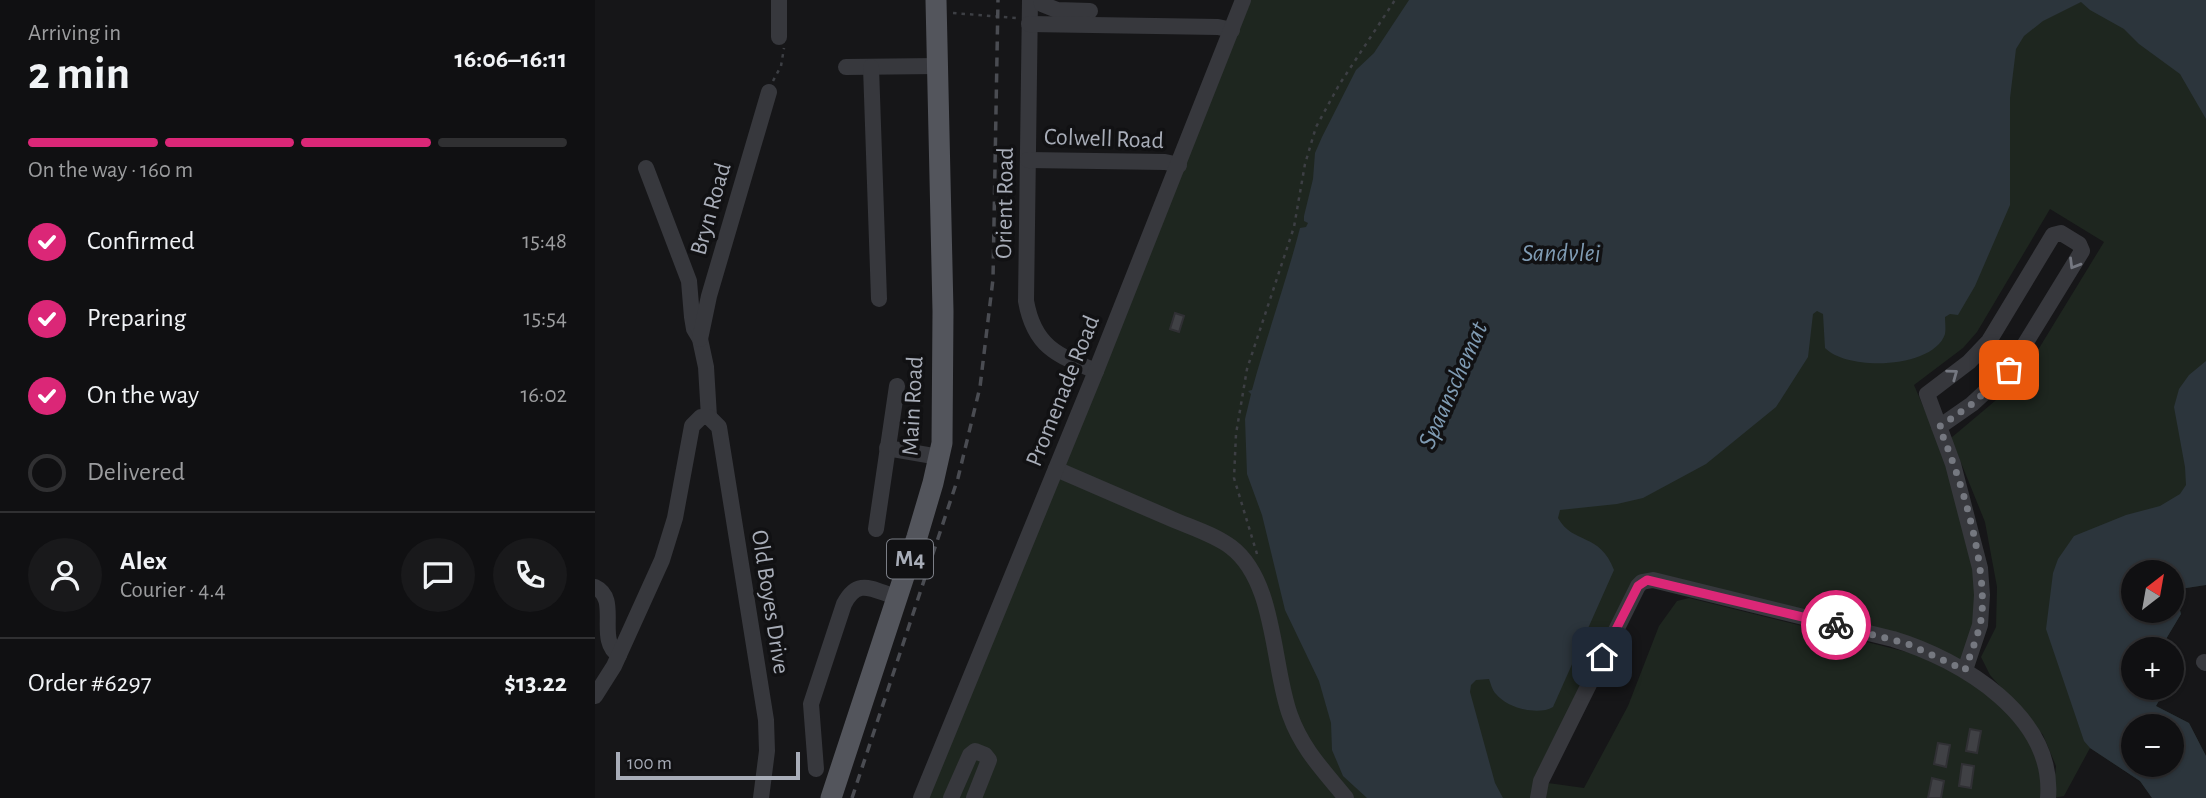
<!DOCTYPE html>
<meta charset="utf-8">
<style>
body{margin:0;font-family:"Alegreya Sans",sans-serif;background:#19191b;color:#f1f3f6;height:100vh;display:flex;flex-direction:column;font-size:26px;white-space:nowrap}
*{box-sizing:border-box;margin:0}
p{font-size:23px;color:#9c9d9f}
.icon{flex:none;width:38px;height:38px;fill:none;stroke:currentColor;stroke-width:2;stroke-linecap:round;stroke-linejoin:round}
.map{position:relative;flex:1;overflow:hidden}
.sheet{display:flex;flex-direction:column;background:#101012;width:595px}
.sheet>*{flex:none}
.needle{width:46px;rotate:31deg}
.tools{position:absolute;left:1526px;top:560px;display:grid;gap:14px}
.tools a{display:grid;place-items:center;width:63px;height:63px;border-radius:50%;background:#101012;box-shadow:0 2px 5px #0004,0 0 0 2px #303032;font-size:35px}
.scale{position:absolute;left:21px;bottom:18px;width:184px;box-sizing:border-box;padding-left:7px;border:4px solid #a8adb8;border-top:0;font-size:19px;line-height:24px;white-space:nowrap;color:#a8adb8;-webkit-text-stroke:5px #111113;paint-order:stroke}
.pin{position:absolute;display:grid;place-items:center;width:60px;height:60px;color:#fff;margin:-30px;border-radius:14px;box-shadow:0 4px 10px #0006}
.courier{position:absolute;display:grid;place-items:center;width:70px;height:70px;margin:-35px;border:5px solid #db2777;border-radius:50%;background:#fff;color:#222;box-shadow:0 2px 9px #0007}
.summary em{font-style:normal;font-weight:700}
.summary div{display:flex;flex-direction:column-reverse}
.summary{display:flex;align-items:center;justify-content:space-between;height:119px;padding:0 28px}
h1{font-size:46px;font-weight:700;line-height:52px}
.bar{display:grid;grid-template-columns:repeat(4,1fr);gap:10px 7px;align-content:center;height:84px;padding:0 28px}
.bar i{height:9px;border-radius:5px;background:#303032}
.bar .selected{background:#db2777}
.bar p{grid-column:span 4}
.line{display:flex;align-items:center;gap:18px;padding:0 28px;border-top:2px solid #303032}
.line div{flex:1}
.round{display:grid;place-items:center;flex:none;width:74px;height:74px;border-radius:37px;background:#19191b}
ol{padding:0 28px;list-style:none}
li{display:flex;align-items:center;gap:21px;height:77px}
li p{margin-inline-start:auto}
li .icon{padding:7px;border-radius:50%;background:#db2777;color:#fff;stroke-width:4}
li:last-child{color:#9c9d9f}
li i{width:38px;height:38px;border:4px solid #303032;border-radius:50%}
main{display:flex;flex:1;min-height:0}
.map>svg:first-child{display:block}
</style>
<main>
<section class="sheet">
<div class="summary"><div><h1>2 min</h1><p>Arriving in</p></div><em>16:06–16:11</em></div>
<div class="bar"><i class="selected"></i><i class="selected"></i><i class="selected"></i><i></i><p>On the way · 160 m</p></div>
<ol>
<li><svg class="icon" aria-label="check" viewBox="0 0 24 24"><path d="M5 12l5 5 9-10"/></svg>Confirmed<p>15:48</p></li>
<li><svg class="icon" aria-label="check" viewBox="0 0 24 24"><path d="M5 12l5 5 9-10"/></svg>Preparing<p>15:54</p></li>
<li><svg class="icon" aria-label="check" viewBox="0 0 24 24"><path d="M5 12l5 5 9-10"/></svg>On the way<p>16:02</p></li>
<li><i></i>Delivered</li>
</ol>
<div class="line" style="height:126px"><a class="round"><svg class="icon" aria-label="person" viewBox="0 0 24 24"><circle cx="12" cy="8" r="4"/><path d="M4 21q1-7 8-7t8 7"/></svg></a><div><b>Alex</b><p>Courier · 4.4</p></div><a class="round"><svg class="icon" aria-label="chat" viewBox="0 0 24 24"><path d="M4 5h16v11H9l-5 4z"/></svg></a><a class="round"><svg class="icon" aria-label="phone" viewBox="0 0 24 24"><path d="M5 4h4l2 5-3 2q2 4 5 5l2-3 5 2v4C11 20 4 13 5 4z"/></svg></a></div>
<div class="line" style="height:91px"><div>Order #6297</div><b>$13.22</b></div>
</section>
<div class="map">
<svg width="1611" height="798" viewBox="0 0 1611 798">
<rect width="100%" height="100%" fill="#161618"/>
<g fill="#1e261f" fill-rule="evenodd">
<path d="M648,0H1611V585L1585,589L1581,595L1586,614L1568,644L1569,649H1538V688H1571L1561,706L1594,723L1611,756V798H1557L1545,781L1495,748L1469,796L1458,798L1461,766L1448,735L1395,675L1386,657L1401,627L1402,587L1390,522L1356,438L1413,390L1435,363L1509,242L1455,209L1382,332L1368,348L1319,385L1343,441L1347,444L1378,563L1384,619L1368,666L1055,575L943,798H326ZM1538,572H1577V611H1538ZM1538,726H1577V765H1538Z"/>
<path d="M1094,598L1320,654L1367,677L1404,702L1433,732L1449,787L1445,798H951L953,783L989,788L1033,706L1064,626L1082,601Z"/>
</g>
<g fill="#2c353c" fill-rule="evenodd">
<path d="M814,0H1611V119L1585,74L1544,44L1529,29L1495,10L1486,2L1448,21L1429,36L1421,49L1415,98V205L1380,286L1363,315L1355,314L1350,317C1350,322 1351,329 1350,334C1339,368 1254,372 1230,348L1228,314L1222,311L1218,314L1213,357L1181,407L1111,464L1048,498L1022,504L965,510L963,518C978,545 1005,532 1019,570L958,707C943,716 912,708 901,694C897,690 896,684 894,679L881,680L876,685L875,692L900,783L908,798H772L748,776L737,750L736,723L724,681L690,610L667,515L652,474L650,419L656,394L653,391L657,390C672,335 691,282 705,228L711,227L713,223L709,221V216L718,179L720,153L727,137L761,70L779,53Z"/>
<path d="M1611,361V585L1585,589L1581,595L1586,614L1568,644L1569,649H1538V688H1571L1561,706L1594,723L1611,756V798H1557L1545,781L1495,748L1489,741L1451,629L1458,573L1463,559L1479,536L1531,515L1565,506L1585,494L1591,485L1590,467L1579,407L1584,389L1594,375ZM1577,572V611H1538V572ZM1577,726V765H1538V726Z"/>
</g>
<g fill="#404145" stroke="#303034" stroke-width="2">
<path d="M580,313L589,316L584,332L575,329Z"/>
<path d="M1375,729L1386,731L1382,753L1371,751Z"/>
<path d="M1343,743L1355,745L1351,767L1339,764Z"/>
<path d="M1367,764L1379,766L1376,788L1364,786Z"/>
<path d="M1337,778L1349,781L1346,798H1333Z"/>
</g>
<g fill="none" stroke-linecap="round" stroke-linejoin="round">
<g stroke="#3d3f44" stroke-width="2.5" stroke-dasharray="3.5 5" stroke-linecap="butt">
<path d="M358,13L421,18"/>
<path d="M178,81L186,66L189,48"/>
<path d="M662,554L639,478L641,434L652,369L699,227L710,164L721,127L744,85L800,0"/>
</g>
<g stroke="#37383d" stroke-width="16">
<path d="M184,0V37"/>
<path d="M435,0L431,301C439,346 461,355 501,371"/>
<path d="M446,0L447,4L462,10L495,11"/>
<path d="M434,24L623,27L637,30"/>
<path d="M251,67L342,66"/>
<path d="M276,67L284,299"/>
<path d="M433,160L570,162L584,165"/>
<path d="M51,168L94,281L97,317L99,329L105,339L111,367L114,417"/>
<path d="M105,339L114,296L174,92"/>
<path d="M1344,427L1377,404L1414,370L1487,251L1484,244L1466,233L1458,235L1394,341L1374,362L1332,394L1358,464L1385,568L1387,595L1385,625L1370,670"/>
<path d="M292,448L344,457"/>
<path d="M461,469C501,486 540,503 579,520C598,528 620,535 636,547C681,581 677,666 695,715C707,749 729,771 751,798"/>
<path d="M281,529L302,386"/>
<path d="M0,587C26,599 0,640 24,655"/>
<path d="M1609,662L1611,663"/>
<path d="M0,696L19,666L67,560L80,518L97,426L106,417H114L124,427L171,720L172,751L166,798"/>
<path d="M221,769L216,704L249,604C263,577 277,590 302,597"/>
<path d="M326,798L501,371L648,0"/>
<path d="M356,798L375,755L380,751L390,755L394,760L379,798"/>
<path d="M943,798L946,781L1043,586L1047,582L1058,580L1298,639C1367,660 1460,716 1453,798"/>
</g>
<path stroke="#53555c" stroke-width="21" d="M236,798L322,537L338,483L347,443L348,311L341,0"/>
<path stroke="#4a4c52" stroke-width="3.5" stroke-dasharray="9 7" stroke-linecap="butt" d="M257,798L363,478L385,387L398,279L403,0"/>
</g>
<defs><path id="oneway-chevron" d="M-2-3.5L2.5 0L-2 3.5" fill="none" stroke-width="1.6" stroke-linecap="round" stroke-linejoin="round" transform="scale(1.75)"/></defs>
<g stroke="#757881">
<use href="#oneway-chevron" transform="translate(1479 264) rotate(121)"/>
<use href="#oneway-chevron" transform="translate(1358 374) rotate(-36)"/>
</g>
<g fill="none" stroke-linecap="round" stroke-linejoin="round">
<path stroke="#757880" stroke-width="7" stroke-dasharray="0 12.6" d="M1241,625L1313,644L1370,670C1376,652 1385,632 1387,613C1391,560 1365,475 1344,427L1377,404L1414,370"/>
<path stroke="#db2777" stroke-width="9" d="M1007,657L1043,586L1052,580L1241,625"/>
</g>
<g text-anchor="middle" dominant-baseline="central" stroke-width="7" stroke-linejoin="round" paint-order="stroke">
<rect fill="#111113" stroke="#7b7e86" stroke-width="2" x="292" y="539.5" width="46" height="39" rx="5"/>
<g font-size="23" font-weight="bold" fill="#a8adb8">
<text x="315" y="559">M4</text>
</g>
<g font-size="24" fill="#a8adb8" stroke="#111113">
<text transform="translate(509 139) rotate(2)">Colwell Road</text>
<text transform="translate(410 203) rotate(-89)">Orient Road</text>
<text transform="translate(116 209) rotate(-74)">Bryn Road</text>
<text transform="translate(468 391) rotate(-68)">Promenade Road</text>
<text transform="translate(318 406) rotate(-87)">Main Road</text>
<text transform="translate(175 602) rotate(81)">Old Boyes Drive</text>
</g>
<g font-size="26" font-style="italic" fill="#7f9bb3" stroke="#111113">
<text x="966" y="253">Sandvlei</text>
<text transform="translate(858 385) rotate(-66)">Spaanschemat</text>
</g>
</g>
</svg>
<div class="tools">
<a><svg class="needle" viewBox="-14 -14 28 28"><path d="M0-13l5 13h-10z" fill="#e53935"/><path d="M0 13l5-13h-10z" fill="#9c9d9f"/></svg></a>
<a>+</a>
<a>−</a>
</div>
<div class="scale">100 m</div>
<div class="pin" style="left:1414px;top:370px;background:#ea580c"><svg class="icon" aria-label="bag" viewBox="0 0 24 24"><path d="M5 8h14l-1 12H6zM9 8a3 3 0 0 1 6 0"/></svg></div>
<div class="pin" style="left:1007px;top:657px;background:#1f2937"><svg class="icon" aria-label="home" viewBox="0 0 24 24"><path d="M3 11l9-7 9 7M6 9v11h12V9"/></svg></div>
<div class="courier" style="left:1241px;top:625px"><svg class="icon" aria-label="bike" viewBox="0 0 24 24"><circle cx="6" cy="16" r="4"/><circle cx="18" cy="16" r="4"/><path d="M6 16l4-8h5l3 8M10 8l3 8H6M13 5h3"/></svg></div>
</div>
</main>
